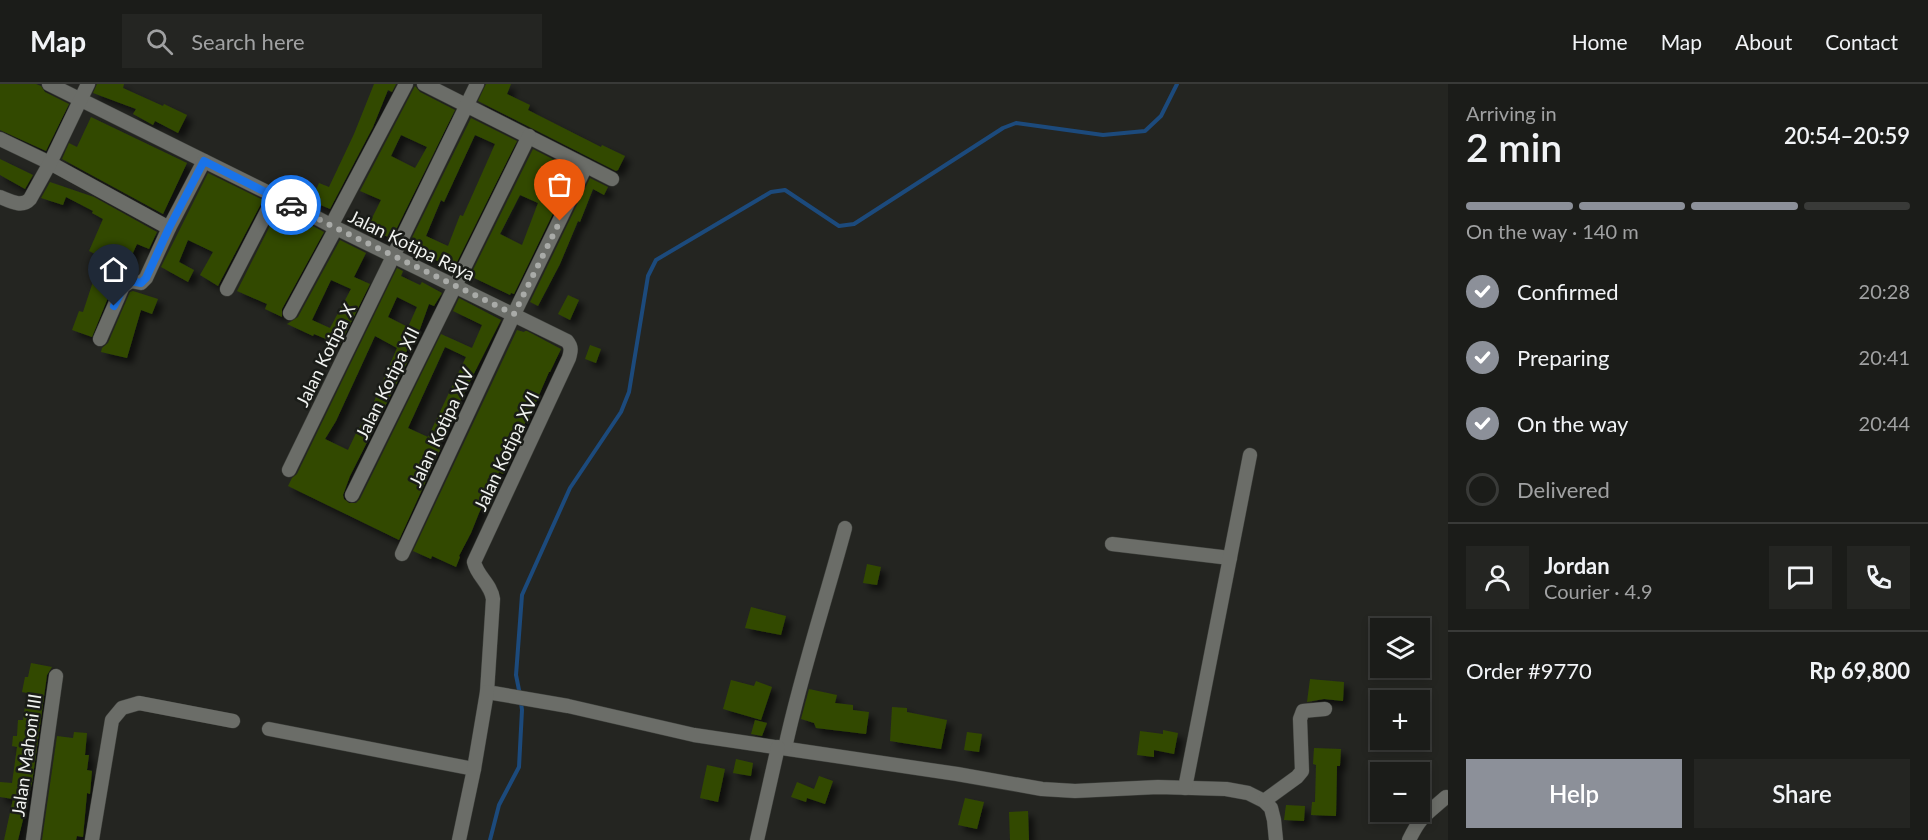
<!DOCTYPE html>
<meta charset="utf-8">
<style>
body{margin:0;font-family:Lato,sans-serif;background:#242522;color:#f1f3f6;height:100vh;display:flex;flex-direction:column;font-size:22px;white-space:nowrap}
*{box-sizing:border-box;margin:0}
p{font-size:20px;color:#a0a1a2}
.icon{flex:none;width:33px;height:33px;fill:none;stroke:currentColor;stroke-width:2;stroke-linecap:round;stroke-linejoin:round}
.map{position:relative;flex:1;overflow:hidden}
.sheet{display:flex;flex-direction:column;background:#1b1c19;width:480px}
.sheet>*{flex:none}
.fabs{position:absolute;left:1370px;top:534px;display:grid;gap:12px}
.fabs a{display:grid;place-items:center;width:60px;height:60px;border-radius:0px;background:#1b1c19;box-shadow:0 3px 9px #0003,0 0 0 2px #393a38;font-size:30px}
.pin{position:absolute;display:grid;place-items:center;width:51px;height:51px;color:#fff;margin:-62px -26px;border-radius:50% 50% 50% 0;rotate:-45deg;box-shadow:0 0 6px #0007}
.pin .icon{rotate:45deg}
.courier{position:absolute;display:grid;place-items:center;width:60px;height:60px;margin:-30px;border:4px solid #1a73e8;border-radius:50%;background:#fff;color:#222;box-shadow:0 2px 8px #0007}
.summary em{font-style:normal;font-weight:600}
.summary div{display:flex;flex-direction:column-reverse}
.summary{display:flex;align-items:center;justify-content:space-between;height:102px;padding:0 18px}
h1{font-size:39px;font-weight:600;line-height:45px}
.bar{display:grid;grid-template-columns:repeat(4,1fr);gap:9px 6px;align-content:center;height:72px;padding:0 18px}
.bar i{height:8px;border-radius:4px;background:#393a38}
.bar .on{background:#8c9099}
.bar p{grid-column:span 4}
.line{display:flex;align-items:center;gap:15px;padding:0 18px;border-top:2px solid #393a38}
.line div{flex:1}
.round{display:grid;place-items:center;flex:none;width:63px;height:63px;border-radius:0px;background:#242522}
ol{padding:0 18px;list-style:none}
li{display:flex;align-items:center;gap:18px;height:66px}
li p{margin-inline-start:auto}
li .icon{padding:6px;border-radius:50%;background:#8c9099;color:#fff;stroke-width:4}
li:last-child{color:#a0a1a2}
li i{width:33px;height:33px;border:3px solid #393a38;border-radius:50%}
.button{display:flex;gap:12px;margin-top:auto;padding:12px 18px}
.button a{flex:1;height:69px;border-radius:0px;background:#8c9099;color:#fff;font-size:24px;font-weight:600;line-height:69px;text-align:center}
.button a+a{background:#242522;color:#f1f3f6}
header{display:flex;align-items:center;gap:36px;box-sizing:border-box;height:84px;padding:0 30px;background:#1b1c19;border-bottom:2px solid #393a38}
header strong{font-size:28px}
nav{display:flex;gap:33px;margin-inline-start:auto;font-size:21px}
.search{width:420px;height:54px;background:#242522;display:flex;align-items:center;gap:15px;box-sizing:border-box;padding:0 21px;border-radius:0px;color:#a0a1a2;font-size:22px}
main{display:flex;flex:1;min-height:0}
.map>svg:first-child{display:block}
</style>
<header>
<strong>Map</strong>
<div class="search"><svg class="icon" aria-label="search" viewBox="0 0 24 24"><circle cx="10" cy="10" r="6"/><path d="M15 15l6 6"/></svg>Search here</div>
<nav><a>Home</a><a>Map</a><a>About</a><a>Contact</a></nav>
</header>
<main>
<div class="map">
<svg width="1448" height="756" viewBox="0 0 1448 756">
<defs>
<filter id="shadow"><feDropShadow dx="5.5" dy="5.5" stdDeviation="3" flood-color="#0009"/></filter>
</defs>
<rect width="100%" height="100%" fill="#242521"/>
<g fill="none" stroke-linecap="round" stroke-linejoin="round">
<g stroke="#1c4a7c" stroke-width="4">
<path d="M520,611L516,591L522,511L570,404L621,328L629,308L648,192L656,176L771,108L785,106L839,142L854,140L1003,44L1016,39L1103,51L1145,47L1161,32L1177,0"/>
<path d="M490,756L499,721L519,683L522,626L521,619"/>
</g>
</g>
<g fill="#324900" fill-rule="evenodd" filter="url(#shadow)">
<path d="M0,0H36L41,2L45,8L69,20L46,67L0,46Z"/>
<path d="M97,0H124L123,4L163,22L164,20L187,31L178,49L155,37L153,41L133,30L136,25L93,9Z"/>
<path d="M374,0H396L392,8L388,6L373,43L330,125L311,117L319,99L329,103L354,50Z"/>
<path d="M486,0H511L507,10L530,21L528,26L601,63L602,61L625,72L618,86L616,87L478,17Z"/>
<path d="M415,2L420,8L455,26L392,154L376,149L374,153L365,148L381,116L360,107ZM401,51L427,63L415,84L391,72Z"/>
<path d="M91,33L187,79L163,130L62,75L69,59L77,63Z"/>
<path d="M471,34L517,57L454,184L407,164ZM475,51L495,60L463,132L460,131L448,162L426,152L441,116L444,118Z"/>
<path d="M533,65L574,86L514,210L511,209L510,211L470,192ZM520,111L538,119L522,161L500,150Z"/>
<path d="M0,75L33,91L25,105L0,91Z"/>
<path d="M208,89L263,116L218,202L200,191L213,168L188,156L179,178L194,186L188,198L161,183Z"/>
<path d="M590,94L608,103L604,111L593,105L580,138L578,137L560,180L538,222L530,218Z"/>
<path d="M50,98L94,113L157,148L149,165L137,160L128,180L116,174L109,197L114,199L92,253L72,246L79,227L83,228L101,173L89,167L103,135L92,129L93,127L66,113L63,121L41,114Z"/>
<path d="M279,124L324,148L282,225V233L265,225L267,220L237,207Z"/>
<path d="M340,156L366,169L354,193L370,200L340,261L314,250L313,252L287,240L298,233ZM331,196L351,205L330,244L312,236Z"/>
<path d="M397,184L403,187L401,192L420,201L422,198L442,209L434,222L429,220L420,245L405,270L410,273L350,392L343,411L344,415L349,419H356L360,415L441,250L472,264L482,241L453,227L459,214L501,236L437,363L441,364L399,456L288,402L292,394L297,390ZM397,213L417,223L408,243L388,233ZM375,252L397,264L369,329L357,347L348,366L325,355L336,337ZM445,263L466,273L428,353L408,344Z"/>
<path d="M133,207L158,215L152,230L141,226L127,274L101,268L102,264L108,259L130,208Z"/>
<path d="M568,211L579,216L570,236L558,230Z"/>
<path d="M517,246L524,248L525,247H527L561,265L550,288H549L527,339H525L522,348H520L508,379L503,390L499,388L479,429L471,449L459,472L460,473L456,483L432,472L431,475L413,467Z"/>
<path d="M590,261L601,265L596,279L585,275Z"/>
<path d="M867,480L881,483L877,501L863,499Z"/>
<path d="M751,523L786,532L781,551L745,544Z"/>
<path d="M31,579L52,583L47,591L32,699L18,756H4L13,715L0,713V698L12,699L17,663L12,662L13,652H17L18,636H23L27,609L22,608L25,593H28Z"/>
<path d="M1310,595L1344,598L1343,617L1324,615L1307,618Z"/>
<path d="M731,596L754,602L756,597L772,603L761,636L723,625Z"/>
<path d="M809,605L837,611L835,619L853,621V626L869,628L866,650L816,644L814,639L801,635Z"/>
<path d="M892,623L907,624V628L947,636L941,665L890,657Z"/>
<path d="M755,636L767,639L762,652L751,650Z"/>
<path d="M1163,646L1178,649L1174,670L1154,666V673L1137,671L1140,647L1163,650Z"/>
<path d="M74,648L87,649L85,671H89L87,686L92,687L90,710L87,709L83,753L77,752L76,756H42L57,652L73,654Z"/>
<path d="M967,648L982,650L979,668L964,666Z"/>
<path d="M1314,664L1341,665L1340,682H1337L1336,732L1311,731L1312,718H1315L1316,681L1313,680Z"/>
<path d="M736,675L753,679L751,692L733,689Z"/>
<path d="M707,681L725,685L718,718L700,714Z"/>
<path d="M819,692L833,697L825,720L807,714L806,718L791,713L797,698L814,705Z"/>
<path d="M965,714L984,718L977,745L958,741Z"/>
<path d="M1286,721L1305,722L1304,737L1284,736Z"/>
<path d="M1028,727L1029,756H1010L1009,728Z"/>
</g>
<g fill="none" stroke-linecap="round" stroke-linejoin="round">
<defs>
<g id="street">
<path d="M49,0L275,112L336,144L567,257C572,263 571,267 569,274L474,478C477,492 491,500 493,515L487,608L568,622L694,651L957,690L1042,705L1075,707L1158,703L1226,705L1248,709L1264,717L1271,724L1274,736L1276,756"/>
<path d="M424,0L612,95"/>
<path d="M0,55L50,79L169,144"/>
<path d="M0,113C10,117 22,124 30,115L50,79L88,0"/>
<path d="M331,142L406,0"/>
<path d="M227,205L275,112"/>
<path d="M290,229L336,144"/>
<path d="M100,255L123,202L131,197L141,199L146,194L169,144L204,77"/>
<path d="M289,386L477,0"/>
<path d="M352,411L529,52"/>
<path d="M1112,460L1230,474"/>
<path d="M402,470L514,230L586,82"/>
<path d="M269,645L474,685"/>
<path d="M785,664C801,590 825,518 845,444"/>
<path d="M1185,704L1250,371"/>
<path d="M1264,717L1297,693L1302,687L1300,635L1303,627L1325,625"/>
<path d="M33,756L56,592"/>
<path d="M92,756L112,636L122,624L139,619L233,637"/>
<path d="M459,756L474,685L487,608"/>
<path d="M757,756L778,663"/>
<path d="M1409,756C1421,731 1427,730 1446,713"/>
</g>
</defs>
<use href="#street" stroke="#3f413d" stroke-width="15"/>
<use href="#street" stroke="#6b6d68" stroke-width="14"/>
</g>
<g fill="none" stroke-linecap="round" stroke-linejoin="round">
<path stroke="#a9aba8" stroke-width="6" stroke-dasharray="0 10.8" d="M291,121L336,144L514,230L560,137"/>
<path stroke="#1a73e8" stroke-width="8" d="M114,222L125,200L131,197L141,199L146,194L169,144L204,77L291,121"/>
</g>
<g text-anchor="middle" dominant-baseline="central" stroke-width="5" stroke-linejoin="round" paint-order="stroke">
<g font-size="18" fill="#f1f3f0" stroke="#1a1c18">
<text transform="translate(412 161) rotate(26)">Jalan Kotipa Raya</text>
<text transform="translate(325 271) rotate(-64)">Jalan Kotipa X</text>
<text transform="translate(387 299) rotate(-64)">Jalan Kotipa XII</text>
<text transform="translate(441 343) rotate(-65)">Jalan Kotipa XIV</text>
<text transform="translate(506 367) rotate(-65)">Jalan Kotipa XVI</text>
<text transform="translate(26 671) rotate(-82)">Jalan Mahoni III</text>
</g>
</g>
</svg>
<div class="fabs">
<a><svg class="icon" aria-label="layers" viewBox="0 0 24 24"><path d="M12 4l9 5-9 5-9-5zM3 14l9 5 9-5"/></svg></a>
<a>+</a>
<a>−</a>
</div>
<div class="pin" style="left:560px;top:137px;background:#ea580c"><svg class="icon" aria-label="bag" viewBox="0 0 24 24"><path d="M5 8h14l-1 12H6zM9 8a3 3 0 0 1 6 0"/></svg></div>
<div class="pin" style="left:114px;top:222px;background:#1f2937"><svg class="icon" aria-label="home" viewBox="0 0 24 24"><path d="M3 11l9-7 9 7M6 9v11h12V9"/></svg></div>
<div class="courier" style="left:291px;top:121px"><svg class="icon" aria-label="car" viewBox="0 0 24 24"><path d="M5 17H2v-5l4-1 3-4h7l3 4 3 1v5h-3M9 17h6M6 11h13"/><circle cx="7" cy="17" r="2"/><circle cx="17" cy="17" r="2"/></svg></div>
</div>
<section class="sheet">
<div class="summary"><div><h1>2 min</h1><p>Arriving in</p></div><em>20:54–20:59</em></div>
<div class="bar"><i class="on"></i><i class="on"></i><i class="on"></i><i></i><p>On the way · 140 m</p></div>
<ol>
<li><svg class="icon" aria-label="check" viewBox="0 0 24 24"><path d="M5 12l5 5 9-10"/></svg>Confirmed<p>20:28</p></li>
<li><svg class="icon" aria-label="check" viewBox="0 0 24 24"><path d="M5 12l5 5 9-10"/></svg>Preparing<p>20:41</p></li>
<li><svg class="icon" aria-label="check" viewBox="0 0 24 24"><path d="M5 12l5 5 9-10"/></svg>On the way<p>20:44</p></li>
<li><i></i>Delivered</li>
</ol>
<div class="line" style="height:108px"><a class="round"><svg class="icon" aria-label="person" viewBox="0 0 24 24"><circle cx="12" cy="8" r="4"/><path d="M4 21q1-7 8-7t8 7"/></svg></a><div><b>Jordan</b><p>Courier · 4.9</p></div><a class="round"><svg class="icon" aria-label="chat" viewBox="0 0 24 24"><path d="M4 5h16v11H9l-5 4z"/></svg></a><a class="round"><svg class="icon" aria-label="phone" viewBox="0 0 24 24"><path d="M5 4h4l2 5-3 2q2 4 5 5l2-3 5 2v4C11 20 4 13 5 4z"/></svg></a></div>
<div class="line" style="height:78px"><div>Order #9770</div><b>Rp 69,800</b></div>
<div class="button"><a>Help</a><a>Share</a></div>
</section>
</main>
